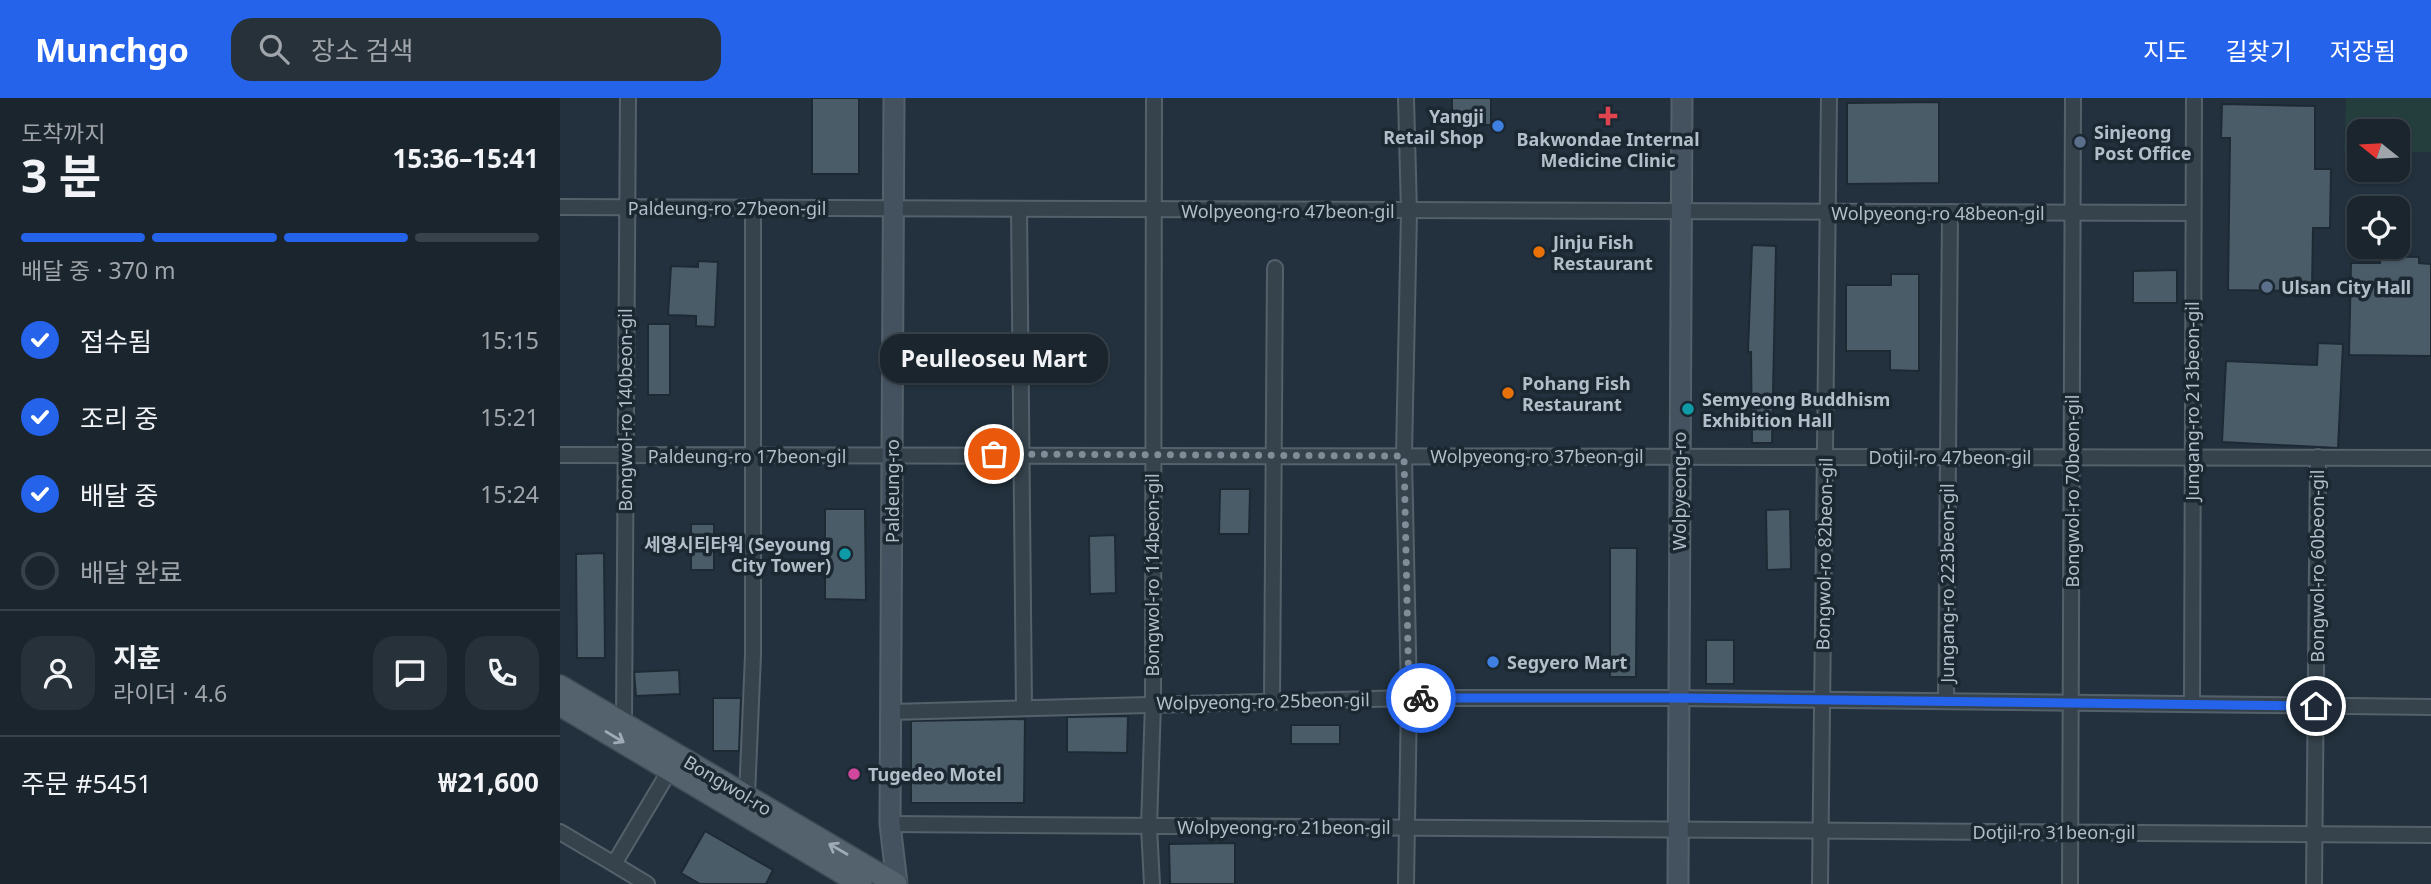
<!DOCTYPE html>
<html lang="ko">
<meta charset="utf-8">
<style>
body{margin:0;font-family:"Noto Sans","Noto Sans KR",sans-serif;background:#27313a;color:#f1f3f6;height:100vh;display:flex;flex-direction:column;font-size:26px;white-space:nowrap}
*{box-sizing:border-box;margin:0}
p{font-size:23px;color:#9fa5aa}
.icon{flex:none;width:38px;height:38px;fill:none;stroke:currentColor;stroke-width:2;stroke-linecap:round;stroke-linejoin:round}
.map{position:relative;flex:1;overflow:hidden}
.side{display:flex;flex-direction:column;background:#1a252e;width:560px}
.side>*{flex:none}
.needle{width:46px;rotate:288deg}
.fabs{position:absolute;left:1787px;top:21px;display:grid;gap:14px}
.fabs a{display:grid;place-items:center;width:63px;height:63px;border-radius:14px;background:#1a252e;box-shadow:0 2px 5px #0004,0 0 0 2px #38424a;font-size:35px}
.pin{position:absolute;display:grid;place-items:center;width:60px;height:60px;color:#fff;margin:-30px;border:4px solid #fff;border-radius:50%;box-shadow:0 2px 7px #0007}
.courier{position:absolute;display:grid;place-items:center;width:70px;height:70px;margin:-35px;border:5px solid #2563eb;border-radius:50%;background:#fff;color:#222;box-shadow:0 2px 9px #0007}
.bubble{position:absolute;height:49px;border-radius:21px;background:#1a252e;box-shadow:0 2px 5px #0004,0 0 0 2px #38424a;font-size:23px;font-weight:700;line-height:49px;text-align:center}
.headline em{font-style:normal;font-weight:700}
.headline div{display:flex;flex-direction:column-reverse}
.headline{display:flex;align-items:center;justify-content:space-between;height:119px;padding:0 21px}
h1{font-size:46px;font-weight:700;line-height:52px}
.bar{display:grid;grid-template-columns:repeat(4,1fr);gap:10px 7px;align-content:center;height:84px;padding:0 21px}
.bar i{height:9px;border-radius:5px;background:#38424a}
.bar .active{background:#2563eb}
.bar p{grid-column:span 4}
.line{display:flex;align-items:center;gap:18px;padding:0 21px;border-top:2px solid #38424a}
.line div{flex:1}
.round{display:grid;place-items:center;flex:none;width:74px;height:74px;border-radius:21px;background:#27313a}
ol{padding:0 21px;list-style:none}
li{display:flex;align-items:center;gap:21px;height:77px}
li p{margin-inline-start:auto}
li .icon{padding:7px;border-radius:50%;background:#2563eb;color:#fff;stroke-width:4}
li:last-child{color:#9fa5aa}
li i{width:38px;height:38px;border:4px solid #38424a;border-radius:50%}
header{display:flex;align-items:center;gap:42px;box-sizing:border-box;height:98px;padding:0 35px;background:#2563eb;color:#fff}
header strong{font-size:33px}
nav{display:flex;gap:38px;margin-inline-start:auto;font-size:24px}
.search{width:490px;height:63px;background:#27313a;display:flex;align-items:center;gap:18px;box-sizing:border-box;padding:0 24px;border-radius:21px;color:#9fa5aa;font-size:26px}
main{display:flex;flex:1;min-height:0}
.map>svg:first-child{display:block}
</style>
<header>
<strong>Munchgo</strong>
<div class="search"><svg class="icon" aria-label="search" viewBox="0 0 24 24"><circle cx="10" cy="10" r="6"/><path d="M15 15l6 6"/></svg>장소 검색</div>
<nav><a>지도</a><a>길찾기</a><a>저장됨</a></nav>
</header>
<main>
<section class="side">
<div class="headline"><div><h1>3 분</h1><p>도착까지</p></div><em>15:36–15:41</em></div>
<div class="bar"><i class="active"></i><i class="active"></i><i class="active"></i><i></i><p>배달 중 · 370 m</p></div>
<ol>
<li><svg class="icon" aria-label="check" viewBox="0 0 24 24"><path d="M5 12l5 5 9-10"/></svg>접수됨<p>15:15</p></li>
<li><svg class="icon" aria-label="check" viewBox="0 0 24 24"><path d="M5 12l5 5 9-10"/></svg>조리 중<p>15:21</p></li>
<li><svg class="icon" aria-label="check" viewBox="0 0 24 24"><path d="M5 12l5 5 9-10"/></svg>배달 중<p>15:24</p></li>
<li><i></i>배달 완료</li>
</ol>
<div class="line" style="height:126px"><a class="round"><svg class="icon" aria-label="person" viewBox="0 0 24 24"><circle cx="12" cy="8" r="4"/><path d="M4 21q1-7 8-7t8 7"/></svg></a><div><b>지훈</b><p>라이더 · 4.6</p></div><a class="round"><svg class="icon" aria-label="chat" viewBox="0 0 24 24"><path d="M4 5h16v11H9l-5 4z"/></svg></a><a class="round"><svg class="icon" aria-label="phone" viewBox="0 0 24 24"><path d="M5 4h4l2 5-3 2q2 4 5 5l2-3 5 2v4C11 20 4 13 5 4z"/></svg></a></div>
<div class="line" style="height:91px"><div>주문 #5451</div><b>₩21,600</b></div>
</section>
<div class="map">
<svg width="1871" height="786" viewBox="0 0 1871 786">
<rect width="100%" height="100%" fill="#22313d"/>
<path fill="#243e3e" d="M1786,0H1871V54H1838V33H1799V54L1784,53Z"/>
<g fill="#4b5c69" stroke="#1d2a34" stroke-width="2">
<rect x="252" y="0" width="47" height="76"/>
<path d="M892,0H931V27L892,26Z"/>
<path d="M1379,4V85L1287,86V5Z"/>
<path d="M1662,6L1755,8V71H1771L1770,130H1753L1752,193L1668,192L1670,40H1661Z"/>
<path d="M1192,147L1216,148L1212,345H1192L1191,254H1188Z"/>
<path d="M1820,158L1859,159V165L1871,166V258L1789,257L1791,165H1820Z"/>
<path d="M138,163L158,164L155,229L136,228V218L108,217L111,168L138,169Z"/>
<path d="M1617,172V205H1573V173Z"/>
<path d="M1331,176H1359V273L1330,272V253H1286V187H1331Z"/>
<rect x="88" y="226" width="22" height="71"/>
<path d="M1758,245L1783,246L1778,350L1662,344L1666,263L1757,267Z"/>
<path d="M660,391H690L689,436H659Z"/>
<path d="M265,411H305L306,502L265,501Z"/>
<path d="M1230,411L1231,471L1207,472L1206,412Z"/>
<rect x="131" y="426" width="23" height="46"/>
<path d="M555,437L556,495L530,496L529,438Z"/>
<path d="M1050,450H1077L1076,579H1050Z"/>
<path d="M44,455L45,560H17L16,456Z"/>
<rect x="1146" y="542" width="28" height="44"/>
<path d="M119,572L120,596L76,598L74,574Z"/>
<path d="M153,600H181L179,653H153Z"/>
<path d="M568,618L567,655L507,654V619Z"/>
<path d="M465,621L464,705H351V623Z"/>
<rect x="731" y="627" width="49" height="19"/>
<path d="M145,733L213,772L206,786H140L121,775Z"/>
<path d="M675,745V786H610L609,746Z"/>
</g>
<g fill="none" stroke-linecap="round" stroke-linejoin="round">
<defs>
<g id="minor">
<path d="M0,109L1633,115"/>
<path d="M459,112L464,610"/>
<path d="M0,357L1871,360"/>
<path d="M712,603L715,170"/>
<path d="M1386,603L1390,114"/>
<path d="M1632,606L1634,0"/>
<path d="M331,614L849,600H1118L1871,609"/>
<path d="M64,624L68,0"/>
<path d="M187,698L193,557V110"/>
<path d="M330,726L1871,737"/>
<path d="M0,734L54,766"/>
<path d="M87,786L54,766L114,665"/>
<path d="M592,786L589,729L593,605L594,0"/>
<path d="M846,786L849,600L844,358L849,114L846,0"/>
<path d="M1260,786L1269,0"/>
<path d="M1510,786L1513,0"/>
<path d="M1754,786L1758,359"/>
</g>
<g id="secondary">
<path d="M334,0L330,726L337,786"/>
<path d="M1118,786L1122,0"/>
</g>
<g id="primary">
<path d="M0,588L336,786"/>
<path d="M0,607L301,786"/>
</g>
</defs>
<use href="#minor" stroke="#54616b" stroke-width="18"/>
<use href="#secondary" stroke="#54616b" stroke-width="23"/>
<use href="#primary" stroke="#3f4c56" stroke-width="24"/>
<use href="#minor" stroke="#36434d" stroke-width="14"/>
<use href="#secondary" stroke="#445260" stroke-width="19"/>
<use href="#primary" stroke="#54626d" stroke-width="21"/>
</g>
<defs><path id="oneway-shaft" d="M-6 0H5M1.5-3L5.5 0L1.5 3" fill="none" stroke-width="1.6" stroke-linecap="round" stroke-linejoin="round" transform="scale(1.75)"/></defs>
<g stroke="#9facb7">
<use href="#oneway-shaft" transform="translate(55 639) rotate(31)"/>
<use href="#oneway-shaft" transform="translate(278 751) rotate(-150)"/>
</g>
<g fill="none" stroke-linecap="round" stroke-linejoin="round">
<path stroke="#808d98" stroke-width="7" stroke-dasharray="0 12.6" d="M434,356L844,358L849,600H861"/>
<path stroke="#2563eb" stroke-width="9" d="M861,600H1118L1756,608"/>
</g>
<path fill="#e0444e" stroke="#1b2832" stroke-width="2.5" d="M1044.5 7.5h7v7h7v7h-7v7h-7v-7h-7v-7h7z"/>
<g fill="#3f7fe0" stroke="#1b2832" stroke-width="2.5">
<circle cx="938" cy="28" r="7"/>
<circle cx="933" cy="564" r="7"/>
</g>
<g fill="#5c6f8a" stroke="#1b2832" stroke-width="2.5">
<circle cx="1520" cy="44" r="7"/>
<circle cx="1707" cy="189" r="7"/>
</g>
<g fill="#e8710a" stroke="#1b2832" stroke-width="2.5">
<circle cx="979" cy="154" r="7"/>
<circle cx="948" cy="295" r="7"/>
</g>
<g fill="#0f9aa8" stroke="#1b2832" stroke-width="2.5">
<circle cx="1128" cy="311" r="7"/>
<circle cx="285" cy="456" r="7"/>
</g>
<circle fill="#d1479c" stroke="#1b2832" stroke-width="2.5" cx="294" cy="676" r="7"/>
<g text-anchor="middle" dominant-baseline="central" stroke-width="7" stroke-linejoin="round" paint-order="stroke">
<g font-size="18" font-weight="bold" fill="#b2bec9" stroke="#1b2832" text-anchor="start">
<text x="924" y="18" text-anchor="end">Yangji<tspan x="924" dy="21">Retail Shop</tspan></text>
<text x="1534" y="34">Sinjeong<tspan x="1534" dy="21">Post Office</tspan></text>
<text x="1048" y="41" text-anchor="middle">Bakwondae Internal<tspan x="1048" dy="21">Medicine Clinic</tspan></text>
<text x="993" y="144">Jinju Fish<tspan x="993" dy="21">Restaurant</tspan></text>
<text x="1721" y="189">Ulsan City Hall</text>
<text x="962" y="285">Pohang Fish<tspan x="962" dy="21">Restaurant</tspan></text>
<text x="1142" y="301">Semyeong Buddhism<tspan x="1142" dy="21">Exhibition Hall</tspan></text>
<text x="271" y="446" text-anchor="end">세영시티타워 (Seyoung<tspan x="271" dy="21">City Tower)</tspan></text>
<text x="947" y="564">Segyero Mart</text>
<text x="308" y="676">Tugedeo Motel</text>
</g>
<g font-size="18" fill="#b2bec9" stroke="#1b2832">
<text x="167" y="110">Paldeung-ro 27beon-gil</text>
<text x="728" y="113">Wolpyeong-ro 47beon-gil</text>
<text x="1378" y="115">Wolpyeong-ro 48beon-gil</text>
<text transform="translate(1632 303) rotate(-90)">Jungang-ro 213beon-gil</text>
<text transform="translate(65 312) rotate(-90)">Bongwol-ro 140beon-gil</text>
<text x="187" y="358">Paldeung-ro 17beon-gil</text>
<text x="977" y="358">Wolpyeong-ro 37beon-gil</text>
<text x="1390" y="359">Dotjil-ro 47beon-gil</text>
<text transform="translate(332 393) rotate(-90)">Paldeung-ro</text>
<text transform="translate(1119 393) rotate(-90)">Wolpyeong-ro</text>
<text transform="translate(1512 393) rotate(-90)">Bongwol-ro 70beon-gil</text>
<text transform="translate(1264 456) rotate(-89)">Bongwol-ro 82beon-gil</text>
<text transform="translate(1757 468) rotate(-90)">Bongwol-ro 60beon-gil</text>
<text transform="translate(592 477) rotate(-90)">Bongwol-ro 114beon-gil</text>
<text transform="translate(1387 485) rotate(-90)">Jungang-ro 223beon-gil</text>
<text transform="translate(703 603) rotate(-1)">Wolpyeong-ro 25beon-gil</text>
<text transform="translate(168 687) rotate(31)">Bongwol-ro</text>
<text x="724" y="729">Wolpyeong-ro 21beon-gil</text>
<text x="1494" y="734">Dotjil-ro 31beon-gil</text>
</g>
</g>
</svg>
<div class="fabs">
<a><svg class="needle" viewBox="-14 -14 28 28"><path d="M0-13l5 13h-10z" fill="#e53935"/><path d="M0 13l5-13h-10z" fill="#9fa5aa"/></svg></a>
<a><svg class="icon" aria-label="locate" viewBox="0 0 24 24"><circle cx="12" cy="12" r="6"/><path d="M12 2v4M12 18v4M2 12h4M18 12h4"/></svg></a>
</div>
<div class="pin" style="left:434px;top:356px;background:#ea580c"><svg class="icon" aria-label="bag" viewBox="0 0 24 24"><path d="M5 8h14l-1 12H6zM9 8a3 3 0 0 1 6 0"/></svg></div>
<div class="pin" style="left:1756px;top:608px;background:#1f2937"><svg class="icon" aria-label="home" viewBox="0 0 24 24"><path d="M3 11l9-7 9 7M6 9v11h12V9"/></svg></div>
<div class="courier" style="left:861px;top:600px"><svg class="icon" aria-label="bike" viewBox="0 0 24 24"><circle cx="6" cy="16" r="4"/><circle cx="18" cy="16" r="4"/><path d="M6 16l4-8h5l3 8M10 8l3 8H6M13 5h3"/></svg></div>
<div class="bubble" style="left:320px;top:236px;width:228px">Peulleoseu Mart</div>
</div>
</main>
